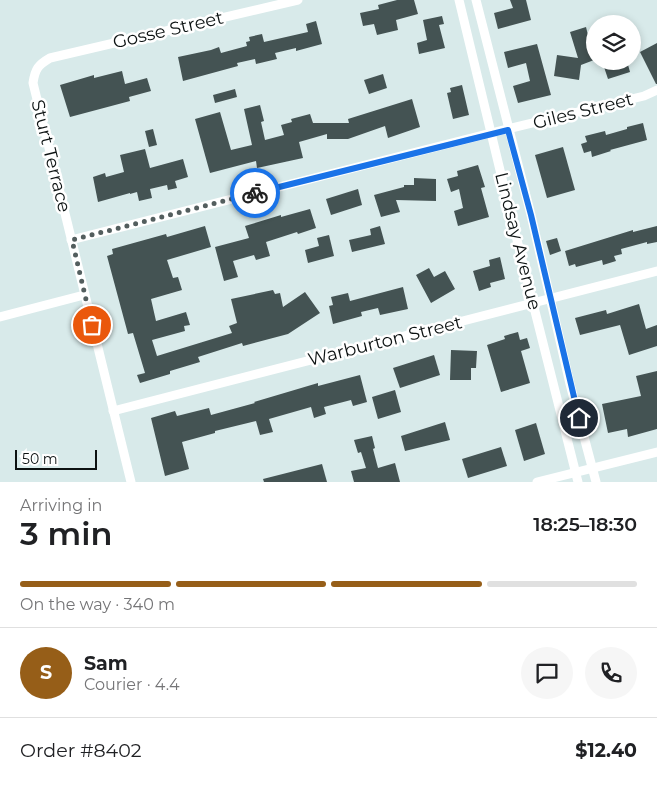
<!DOCTYPE html>
<meta charset="utf-8">
<style>
body{margin:0;font-family:Montserrat,sans-serif;background:#f6f6f6;color:#202124;height:100vh;display:flex;flex-direction:column;font-size:19px;white-space:nowrap}
*{box-sizing:border-box;margin:0}
p{font-size:16px;color:#757577}
.icon{flex:none;width:28px;height:28px;fill:none;stroke:currentColor;stroke-width:2;stroke-linecap:round;stroke-linejoin:round}
.map{position:relative;height:482px;overflow:hidden}
.panel{display:flex;flex-direction:column;background:#fff;flex:1}
.panel>*{flex:none}
.fabs{position:absolute;left:586px;top:15px;display:grid;gap:10px}
.fabs a{display:grid;place-items:center;width:55px;height:55px;border-radius:50%;background:#fff;box-shadow:0 2px 8px #0003;font-size:25px}
.scale{position:absolute;left:15px;bottom:12px;width:82px;box-sizing:border-box;padding-left:5px;border:2px solid #0c1212;border-top:0;font-size:14px;line-height:18px;white-space:nowrap;color:#0c1212;-webkit-text-stroke:4px #fff;paint-order:stroke}
.pin{position:absolute;display:grid;place-items:center;width:42px;height:42px;color:#fff;margin:-21px;border:2px solid #fff;border-radius:50%;box-shadow:0 1px 5px #0007}
.courier{position:absolute;display:grid;place-items:center;width:50px;height:50px;margin:-25px;border:4px solid #1a73e8;border-radius:50%;background:#fff;color:#222;box-shadow:0 1px 6px #0007}
.overview em{font-style:normal;font-weight:600}
.overview div{display:flex;flex-direction:column-reverse}
.overview{display:flex;align-items:center;justify-content:space-between;height:85px;padding:0 20px}
h1{font-size:32px;font-weight:600;line-height:38px}
.bar{display:grid;grid-template-columns:repeat(4,1fr);gap:8px 5px;align-content:center;height:60px;padding:0 20px}
.bar i{height:6px;border-radius:4px;background:#e0e0e0}
.bar .selected{background:#965e18}
.bar p{grid-column:span 4}
.line{display:flex;align-items:center;gap:12px;padding:0 20px;border-top:1px solid #e0e0e0}
.line div{flex:1}
.round{display:grid;place-items:center;flex:none;width:52px;height:52px;border-radius:26px;background:#f6f6f6}
.map>svg:first-child{display:block}
</style>
<div class="map">
<svg width="657" height="482" viewBox="0 0 657 482">
<rect width="100%" height="100%" fill="#d8eaea"/>
<g fill="#445353">
<path d="M397,0H414L418,14L396,20L398,30L377,35L374,24L363,26L360,13L379,9L378,5Z"/>
<path d="M510,0H526L531,20L498,29L494,13L513,8Z"/>
<path d="M442,16L444,24L439,25L445,48L419,54L417,43L427,40L423,20Z"/>
<path d="M316,21L322,44L296,51V48L275,53L277,59L256,64L255,59L237,63L238,66L183,81L178,57L211,50L219,47L221,53L247,46L246,42L250,41L249,37L262,34L264,42L308,32L306,24Z"/>
<path d="M586,27L594,60L581,65L579,80L554,76L557,55L578,58L570,32Z"/>
<path d="M657,43V84H656L640,52Z"/>
<path d="M537,44L551,95L518,103L513,86L530,81L526,63L508,68L504,52Z"/>
<path d="M602,61H627L630,72L608,79Z"/>
<path d="M122,71L125,84L147,78L151,91L129,97L130,101L70,117L60,85L94,75V78Z"/>
<path d="M383,74L387,88L369,94L364,80Z"/>
<path d="M462,85L469,115L453,119L447,93L451,92L450,88Z"/>
<path d="M235,89L237,97L215,103L213,95Z"/>
<path d="M412,99L420,127L388,138L385,126L348,139H327V134L299,142L303,158L257,168L256,161L210,173L195,119L220,112L231,150L252,145L244,109L260,105L264,121L261,122L265,140L284,135L281,125L292,122L291,119L310,114L313,123H349L348,119Z"/>
<path d="M643,123L647,140L610,150L611,151L592,157L591,151L584,153L581,144L587,142L585,136L605,131L606,135L627,129V127Z"/>
<path d="M153,129L157,145L149,147L145,131Z"/>
<path d="M563,147L575,190L547,198L535,155Z"/>
<path d="M145,149L150,168L183,159L188,177L175,181L177,188L168,190L167,185L150,189L152,198L139,201L137,192L130,194V193L98,202L93,177L105,173L106,177L124,172L120,155Z"/>
<path d="M478,165L485,187L481,188L489,217L458,226L454,211L463,208L459,189L451,192L447,179L458,176L457,171Z"/>
<path d="M414,178L436,179V201L396,200L400,212L381,217L374,195L404,187V185H414Z"/>
<path d="M358,189L362,205L331,215L326,199Z"/>
<path d="M310,209L316,228L298,234L297,232L266,242L270,256L256,260L254,255L233,261L238,277L224,281L215,247L249,238L245,226L281,215V217Z"/>
<path d="M205,226L211,247L167,260L173,278L178,277L182,290L151,299L156,321L186,312L190,325L184,326L185,331L152,340L157,356L232,333L229,326L237,323L231,299L273,290L275,294L280,293L283,307L305,292L320,313L288,334L243,346L242,343L198,357L200,362L170,371V374L140,383L137,375L145,373L133,333L128,334L107,256L113,254L112,249L166,234L167,237Z"/>
<path d="M380,226L385,244L352,252L349,240L371,235L370,229Z"/>
<path d="M657,226V242L647,244V242L621,249L622,254L614,256L616,261L603,265L602,260L576,267L575,264L569,266L565,251L633,230V232Z"/>
<path d="M329,235L334,256L308,263L305,250L319,246L317,238Z"/>
<path d="M557,238L561,251L550,255L546,241Z"/>
<path d="M500,257L505,279L490,283L491,287L479,291L473,271L490,266L489,260Z"/>
<path d="M429,268L434,277L445,271L455,289L431,303L416,275Z"/>
<path d="M403,287L408,309L380,315L378,308L361,312L362,316L333,324L329,306L333,305L331,297L348,293L350,301Z"/>
<path d="M639,304L646,329L657,325V346L629,355L620,325L580,335L575,318L606,310L607,314Z"/>
<path d="M518,332L520,340L527,338L530,348L521,351L530,383L501,392L487,345L505,339L504,336Z"/>
<path d="M451,350L477,351L476,368H471V380H450Z"/>
<path d="M434,355L440,375L400,388L393,368Z"/>
<path d="M657,371V429L628,437L627,429L608,433L602,404L641,396L636,376Z"/>
<path d="M360,375L367,402L353,406L351,400L324,407L326,414L314,418L311,407L269,419L273,432L260,435L256,421L215,431V433L182,442L189,469L165,476L151,418L175,411L177,416L209,408L211,415L255,403L254,402L318,383V386Z"/>
<path d="M395,390L401,412L378,419L372,397Z"/>
<path d="M445,422L450,440L405,451L401,436Z"/>
<path d="M536,423L545,454L524,461L515,430Z"/>
<path d="M372,436L375,448L373,449L378,468L395,463L400,482H354L351,471L366,468L361,452L358,453L354,440Z"/>
<path d="M501,447L507,466L468,478L462,459Z"/>
<path d="M322,464L327,482H264L263,479Z"/>
</g>
<g fill="none" stroke-linecap="round" stroke-linejoin="round">
<g stroke="#fff" stroke-width="9">
<path d="M459,0L512,220L578,482"/>
<path d="M476,0L531,215L570,384L596,482"/>
<path d="M71,240L491,133L644,96L657,90"/>
<path d="M0,317L84,295"/>
<path d="M113,411L657,271"/>
<path d="M131,482L33,83C35,69 38,65 50,58L298,0"/>
<path d="M537,482L657,452"/>
</g>
</g>
<g fill="none" stroke-linecap="round" stroke-linejoin="round">
<path stroke="#535e5e" stroke-width="5" stroke-dasharray="0 9" d="M92,325L72,240L255,193"/>
<path stroke="#1a73e8" stroke-width="6" d="M255,193L508,130L531,215L579,418"/>
</g>
<g text-anchor="middle" dominant-baseline="central" stroke-width="5" stroke-linejoin="round" paint-order="stroke">
<g font-size="18" fill="#0c1212" stroke="#fff">
<text transform="translate(168 30) rotate(-13)">Gosse Street</text>
<text transform="translate(583 111) rotate(-14)">Giles Street</text>
<text transform="translate(51 156) rotate(76)">Sturt Terrace</text>
<text transform="translate(518 241) rotate(76)">Lindsay Avenue</text>
<text transform="translate(385 341) rotate(-14)">Warburton Street</text>
</g>
</g>
</svg>
<div class="fabs">
<a><svg class="icon" aria-label="layers" viewBox="0 0 24 24"><path d="M12 4l9 5-9 5-9-5zM3 14l9 5 9-5"/></svg></a>
</div>
<div class="scale">50 m</div>
<div class="pin" style="left:92px;top:325px;background:#ea580c"><svg class="icon" aria-label="bag" viewBox="0 0 24 24"><path d="M5 8h14l-1 12H6zM9 8a3 3 0 0 1 6 0"/></svg></div>
<div class="pin" style="left:579px;top:418px;background:#1f2937"><svg class="icon" aria-label="home" viewBox="0 0 24 24"><path d="M3 11l9-7 9 7M6 9v11h12V9"/></svg></div>
<div class="courier" style="left:255px;top:193px"><svg class="icon" aria-label="bike" viewBox="0 0 24 24"><circle cx="6" cy="16" r="4"/><circle cx="18" cy="16" r="4"/><path d="M6 16l4-8h5l3 8M10 8l3 8H6M13 5h3"/></svg></div>
</div>
<section class="panel">
<div class="overview"><div><h1>3 min</h1><p>Arriving in</p></div><em>18:25–18:30</em></div>
<div class="bar"><i class="selected"></i><i class="selected"></i><i class="selected"></i><i></i><p>On the way · 340 m</p></div>
<div class="line" style="height:90px"><b class="round" style="background:#965e18;color:#fff">S</b><div><b>Sam</b><p>Courier · 4.4</p></div><a class="round"><svg class="icon" aria-label="chat" viewBox="0 0 24 24"><path d="M4 5h16v11H9l-5 4z"/></svg></a><a class="round"><svg class="icon" aria-label="phone" viewBox="0 0 24 24"><path d="M5 4h4l2 5-3 2q2 4 5 5l2-3 5 2v4C11 20 4 13 5 4z"/></svg></a></div>
<div class="line" style="height:65px"><div>Order #8402</div><b>$12.40</b></div>
</section>
